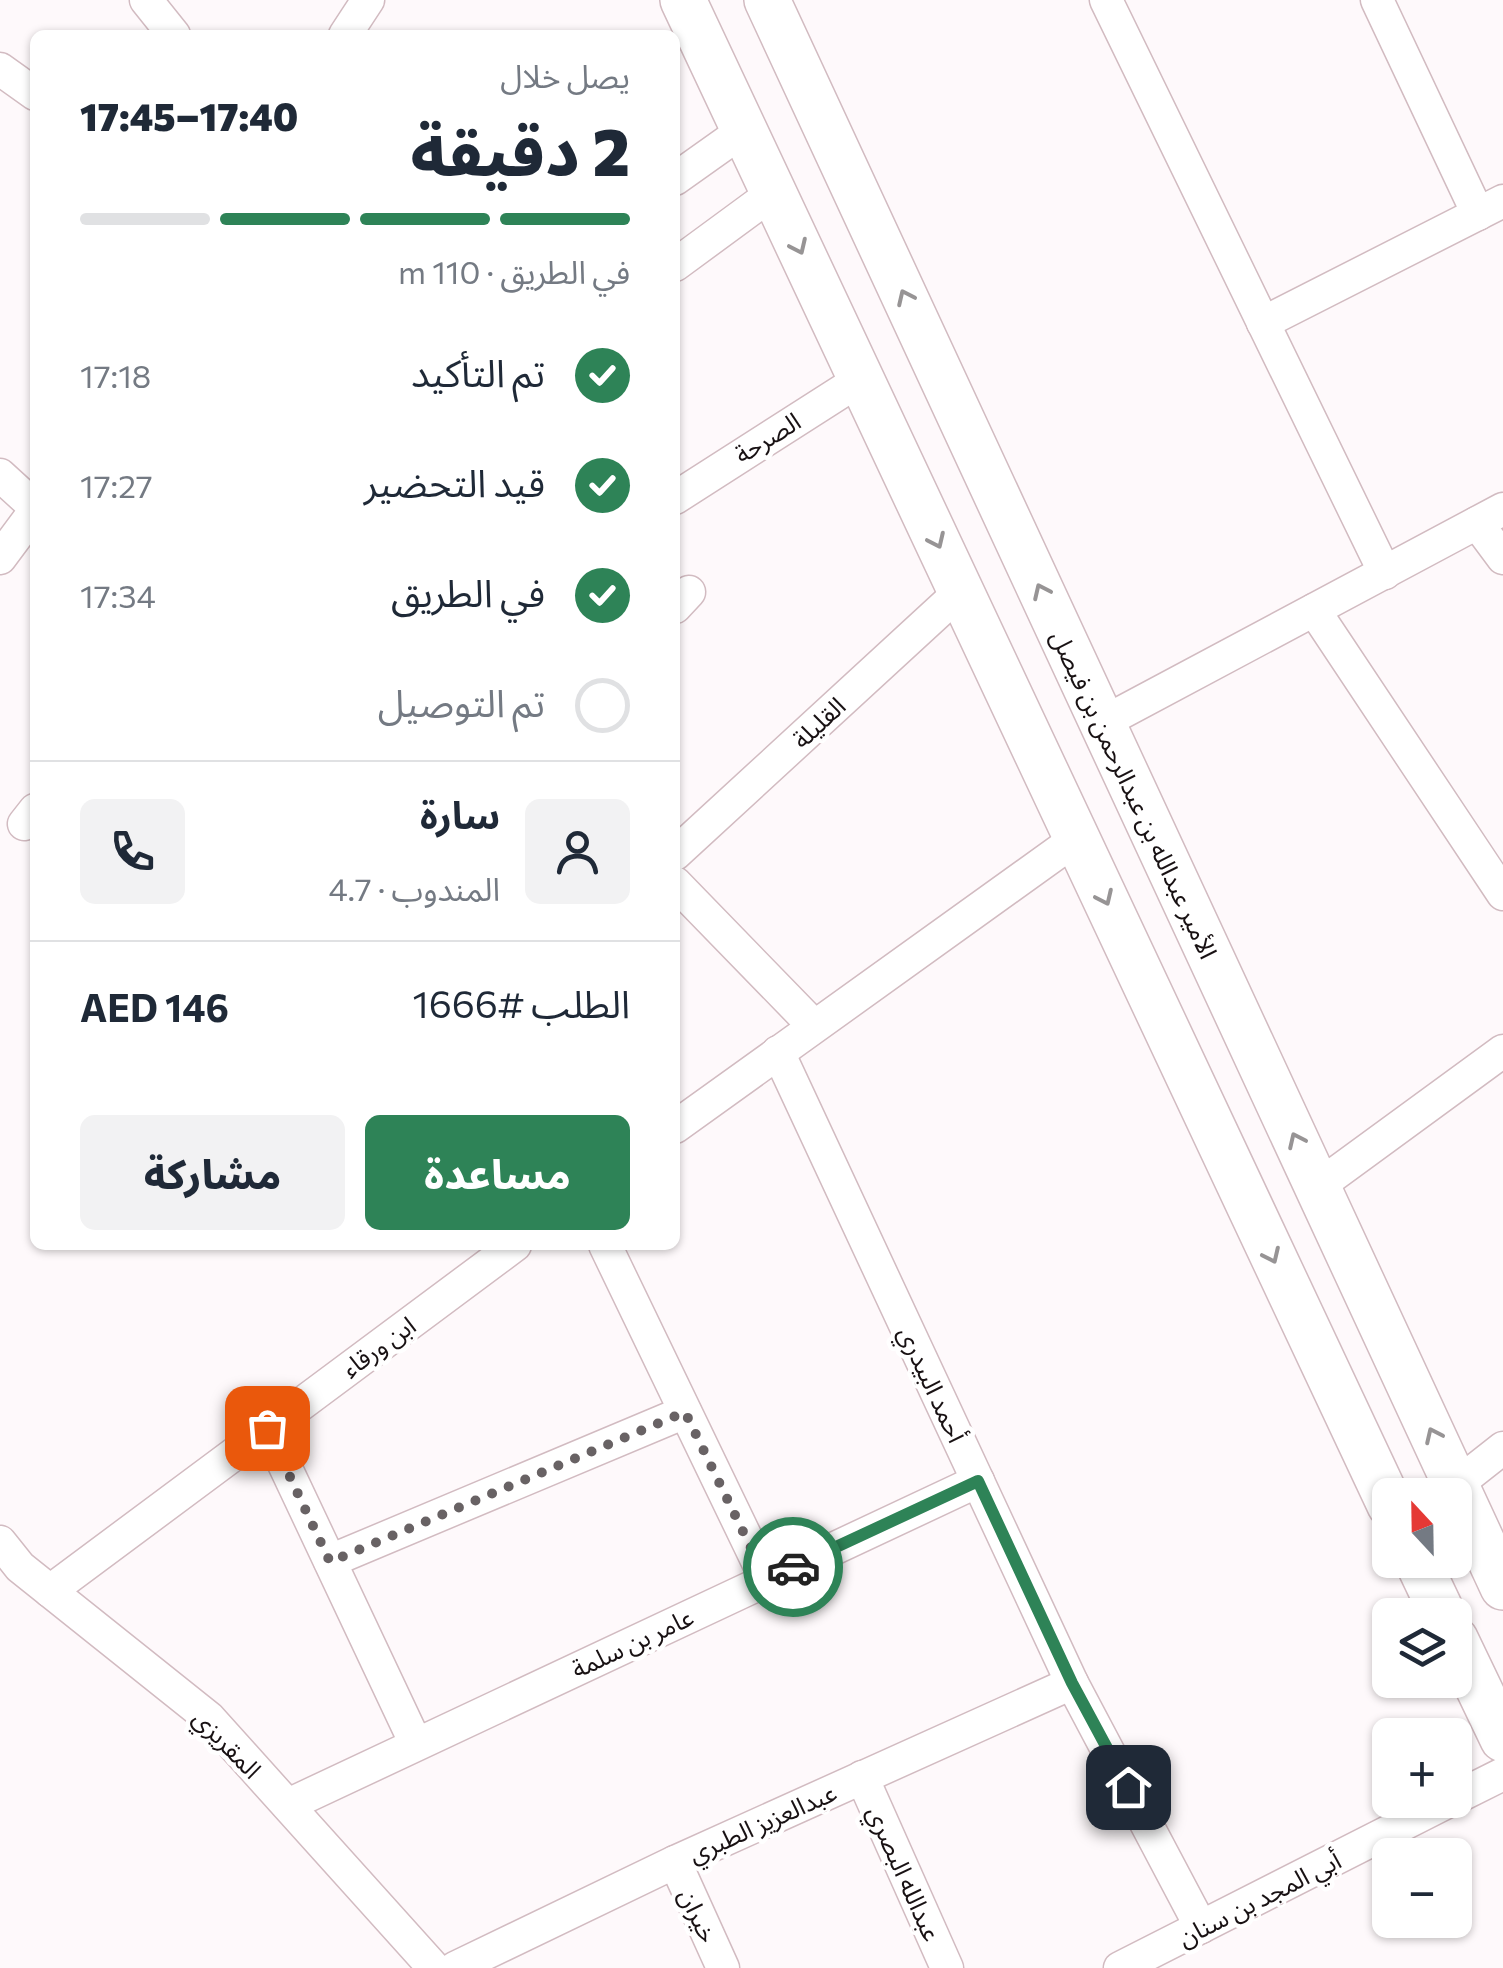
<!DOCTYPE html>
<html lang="ar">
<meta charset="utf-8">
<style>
body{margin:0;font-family:Commissioner,"Noto Sans Arabic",sans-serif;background:#f2f2f3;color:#1f2937;direction:rtl;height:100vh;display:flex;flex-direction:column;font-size:38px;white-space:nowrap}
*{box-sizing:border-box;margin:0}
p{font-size:32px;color:#747a83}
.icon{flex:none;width:55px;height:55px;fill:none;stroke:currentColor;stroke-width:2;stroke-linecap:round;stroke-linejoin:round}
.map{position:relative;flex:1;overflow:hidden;direction:ltr}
.details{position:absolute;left:30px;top:30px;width:650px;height:1220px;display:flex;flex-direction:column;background:#fff;border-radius:15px;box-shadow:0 2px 8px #0004;direction:rtl}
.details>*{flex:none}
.needle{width:65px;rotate:338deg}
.tools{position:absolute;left:1372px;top:1478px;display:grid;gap:20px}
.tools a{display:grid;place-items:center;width:100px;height:100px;border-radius:15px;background:#fff;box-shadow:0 2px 8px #0004;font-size:50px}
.pin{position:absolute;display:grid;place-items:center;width:85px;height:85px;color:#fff;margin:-42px;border-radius:20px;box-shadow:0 5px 15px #0006}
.courier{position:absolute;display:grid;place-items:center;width:100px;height:100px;margin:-50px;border:8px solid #2e8357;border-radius:50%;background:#fff;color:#222;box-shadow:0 2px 12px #0007}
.summary em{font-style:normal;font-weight:800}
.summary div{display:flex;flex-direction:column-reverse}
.summary{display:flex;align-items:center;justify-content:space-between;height:170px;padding:0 50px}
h1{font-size:65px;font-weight:800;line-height:75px}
.bar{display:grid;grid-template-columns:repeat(4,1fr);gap:15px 10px;align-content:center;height:120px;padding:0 50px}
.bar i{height:12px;border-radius:8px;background:#e0e1e3}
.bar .current{background:#2e8357}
.bar p{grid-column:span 4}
.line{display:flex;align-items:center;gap:25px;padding:0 50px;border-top:2px solid #e0e1e3}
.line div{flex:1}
.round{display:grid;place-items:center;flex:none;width:105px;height:105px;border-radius:15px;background:#f2f2f3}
ol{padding:0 50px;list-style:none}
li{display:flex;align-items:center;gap:30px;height:110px}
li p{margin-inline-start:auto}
li .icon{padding:10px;border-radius:50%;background:#2e8357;color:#fff;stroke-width:4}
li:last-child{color:#747a83}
li i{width:55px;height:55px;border:5px solid #e0e1e3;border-radius:50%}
.button{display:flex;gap:20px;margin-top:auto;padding:20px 50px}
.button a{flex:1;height:115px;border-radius:15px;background:#2e8357;color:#fff;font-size:40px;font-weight:800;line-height:115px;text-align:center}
.button a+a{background:#f2f2f3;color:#1f2937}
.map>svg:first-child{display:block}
</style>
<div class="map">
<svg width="1503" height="1968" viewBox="0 0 1503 1968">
<rect width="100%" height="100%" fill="#fef9fb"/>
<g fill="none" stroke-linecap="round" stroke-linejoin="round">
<defs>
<g id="street">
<path d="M146,0L174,35"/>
<path d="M1106,0L1385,573"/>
<path d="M1377,0L1478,214"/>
<path d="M345,35L368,0"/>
<path d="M0,69L35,94"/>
<path d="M675,179L744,130"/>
<path d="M675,265L773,193"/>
<path d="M1263,323L1503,201"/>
<path d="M0,475L35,507"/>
<path d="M675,498L861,379"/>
<path d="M1477,523L1503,558"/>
<path d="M0,558L35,511"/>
<path d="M675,607L689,592"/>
<path d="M1314,610L1503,894"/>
<path d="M1102,723L1503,509"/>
<path d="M24,824L35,810"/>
<path d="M675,854L961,591"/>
<path d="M675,883L814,1026"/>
<path d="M778,1052L1072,1683L1201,1927"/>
<path d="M675,1127L1076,839"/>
<path d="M1317,1187L1503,1051"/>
<path d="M605,1245L766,1579"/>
<path d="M267,1428L415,1742"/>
<path d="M1456,1485L1503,1448"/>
<path d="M0,1542L20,1567L209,1718L434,1968"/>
<path d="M330,1561L685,1412"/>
<path d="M50,1591L515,1245"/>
<path d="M862,1777L947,1968"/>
<path d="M1455,1798L1503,1774"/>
<path d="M288,1805L978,1481"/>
<path d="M675,1862L723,1968"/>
<path d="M455,1968L675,1862L1072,1683"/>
<path d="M1120,1968L1451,1800"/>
</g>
<g id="secondary">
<path d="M683,0L1390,1505"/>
<path d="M767,0L1503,1587"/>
<path d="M1417,1560L1443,1615"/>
<path d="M1455,1639L1503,1739"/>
</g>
</defs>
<use href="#street" stroke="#d2bbc1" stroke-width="35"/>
<use href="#secondary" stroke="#d2bbc1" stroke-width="48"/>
<use href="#street" stroke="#fff" stroke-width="32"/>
<use href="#secondary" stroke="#fff" stroke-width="45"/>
</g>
<defs><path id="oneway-chevron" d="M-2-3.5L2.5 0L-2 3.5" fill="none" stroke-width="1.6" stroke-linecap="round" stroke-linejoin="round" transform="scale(2.5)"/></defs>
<g stroke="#979495">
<use href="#oneway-chevron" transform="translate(799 247) rotate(65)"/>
<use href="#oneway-chevron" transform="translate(905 297) rotate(-115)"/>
<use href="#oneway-chevron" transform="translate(937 541) rotate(65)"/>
<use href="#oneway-chevron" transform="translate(1041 591) rotate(-115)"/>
<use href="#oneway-chevron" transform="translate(1105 898) rotate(65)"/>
<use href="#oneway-chevron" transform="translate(1296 1140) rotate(-115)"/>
<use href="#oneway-chevron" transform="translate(1272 1256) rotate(65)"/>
<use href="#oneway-chevron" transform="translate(1433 1435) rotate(-115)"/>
</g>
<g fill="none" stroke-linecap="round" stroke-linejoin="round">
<path stroke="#686264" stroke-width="10" stroke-dasharray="0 18" d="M267,1428L330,1562L685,1412L766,1579L793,1567"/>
<path stroke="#2e8357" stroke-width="12" d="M793,1567L978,1481L1072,1683L1128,1787"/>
</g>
<g text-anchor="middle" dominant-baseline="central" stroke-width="9" stroke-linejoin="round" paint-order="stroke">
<g font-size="25" fill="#181113" stroke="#fff">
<text transform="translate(767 437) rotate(-32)">الصرحة</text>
<text transform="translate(818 722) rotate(-43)">القليلة</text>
<text transform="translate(1135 794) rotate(65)">الأمير عبدالله بن عبدالرحمن بن فيصل</text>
<text transform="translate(378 1346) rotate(-36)">ابن ورقاء</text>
<text transform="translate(933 1384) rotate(65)">أحمد البيدري</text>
<text transform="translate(632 1642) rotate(-25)">عامر بن سلمة</text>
<text transform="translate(228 1743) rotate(46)">المقريزي</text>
<text transform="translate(762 1822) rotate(-24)">عبدالعزيز الطبري</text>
<text transform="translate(905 1873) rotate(66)">عبدالله البصري</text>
<text transform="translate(1259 1898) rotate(-27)">أبي المجد بن سنان</text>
<text transform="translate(699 1915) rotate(65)">خيران</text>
</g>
</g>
</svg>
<div class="tools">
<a><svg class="needle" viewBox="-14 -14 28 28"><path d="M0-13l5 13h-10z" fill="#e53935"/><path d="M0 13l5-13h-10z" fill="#747a83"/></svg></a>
<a><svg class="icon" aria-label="layers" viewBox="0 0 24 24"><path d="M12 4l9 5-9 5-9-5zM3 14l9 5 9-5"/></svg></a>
<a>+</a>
<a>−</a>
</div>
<div class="pin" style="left:267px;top:1428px;background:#ea580c"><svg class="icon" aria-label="bag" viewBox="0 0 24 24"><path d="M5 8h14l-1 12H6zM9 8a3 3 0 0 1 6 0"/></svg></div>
<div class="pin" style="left:1128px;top:1787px;background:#1f2937"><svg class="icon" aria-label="home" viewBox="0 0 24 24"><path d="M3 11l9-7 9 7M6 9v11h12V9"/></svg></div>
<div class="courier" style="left:793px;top:1567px"><svg class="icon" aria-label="car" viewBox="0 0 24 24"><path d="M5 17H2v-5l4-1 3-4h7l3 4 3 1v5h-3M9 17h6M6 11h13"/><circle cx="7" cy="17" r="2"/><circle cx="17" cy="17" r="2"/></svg></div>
<section class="details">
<div class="summary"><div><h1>2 دقيقة</h1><p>يصل خلال</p></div><em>17:40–17:45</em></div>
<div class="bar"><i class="current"></i><i class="current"></i><i class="current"></i><i></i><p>في الطريق · 110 m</p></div>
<ol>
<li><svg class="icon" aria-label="check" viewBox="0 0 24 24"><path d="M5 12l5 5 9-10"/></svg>تم التأكيد<p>17:18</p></li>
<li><svg class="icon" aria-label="check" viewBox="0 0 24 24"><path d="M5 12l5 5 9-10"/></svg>قيد التحضير<p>17:27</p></li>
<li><svg class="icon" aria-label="check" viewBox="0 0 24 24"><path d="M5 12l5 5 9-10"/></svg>في الطريق<p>17:34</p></li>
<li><i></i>تم التوصيل</li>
</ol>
<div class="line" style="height:180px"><a class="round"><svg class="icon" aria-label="person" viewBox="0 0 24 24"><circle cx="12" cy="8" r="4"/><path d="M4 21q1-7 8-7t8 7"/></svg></a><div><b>سارة</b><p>المندوب · 4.7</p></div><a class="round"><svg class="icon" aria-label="phone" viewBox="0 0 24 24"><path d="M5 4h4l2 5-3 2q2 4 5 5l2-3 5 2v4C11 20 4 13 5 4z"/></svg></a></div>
<div class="line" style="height:130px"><div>الطلب #1666</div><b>AED 146</b></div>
<div class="button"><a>مساعدة</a><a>مشاركة</a></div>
</section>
</div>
